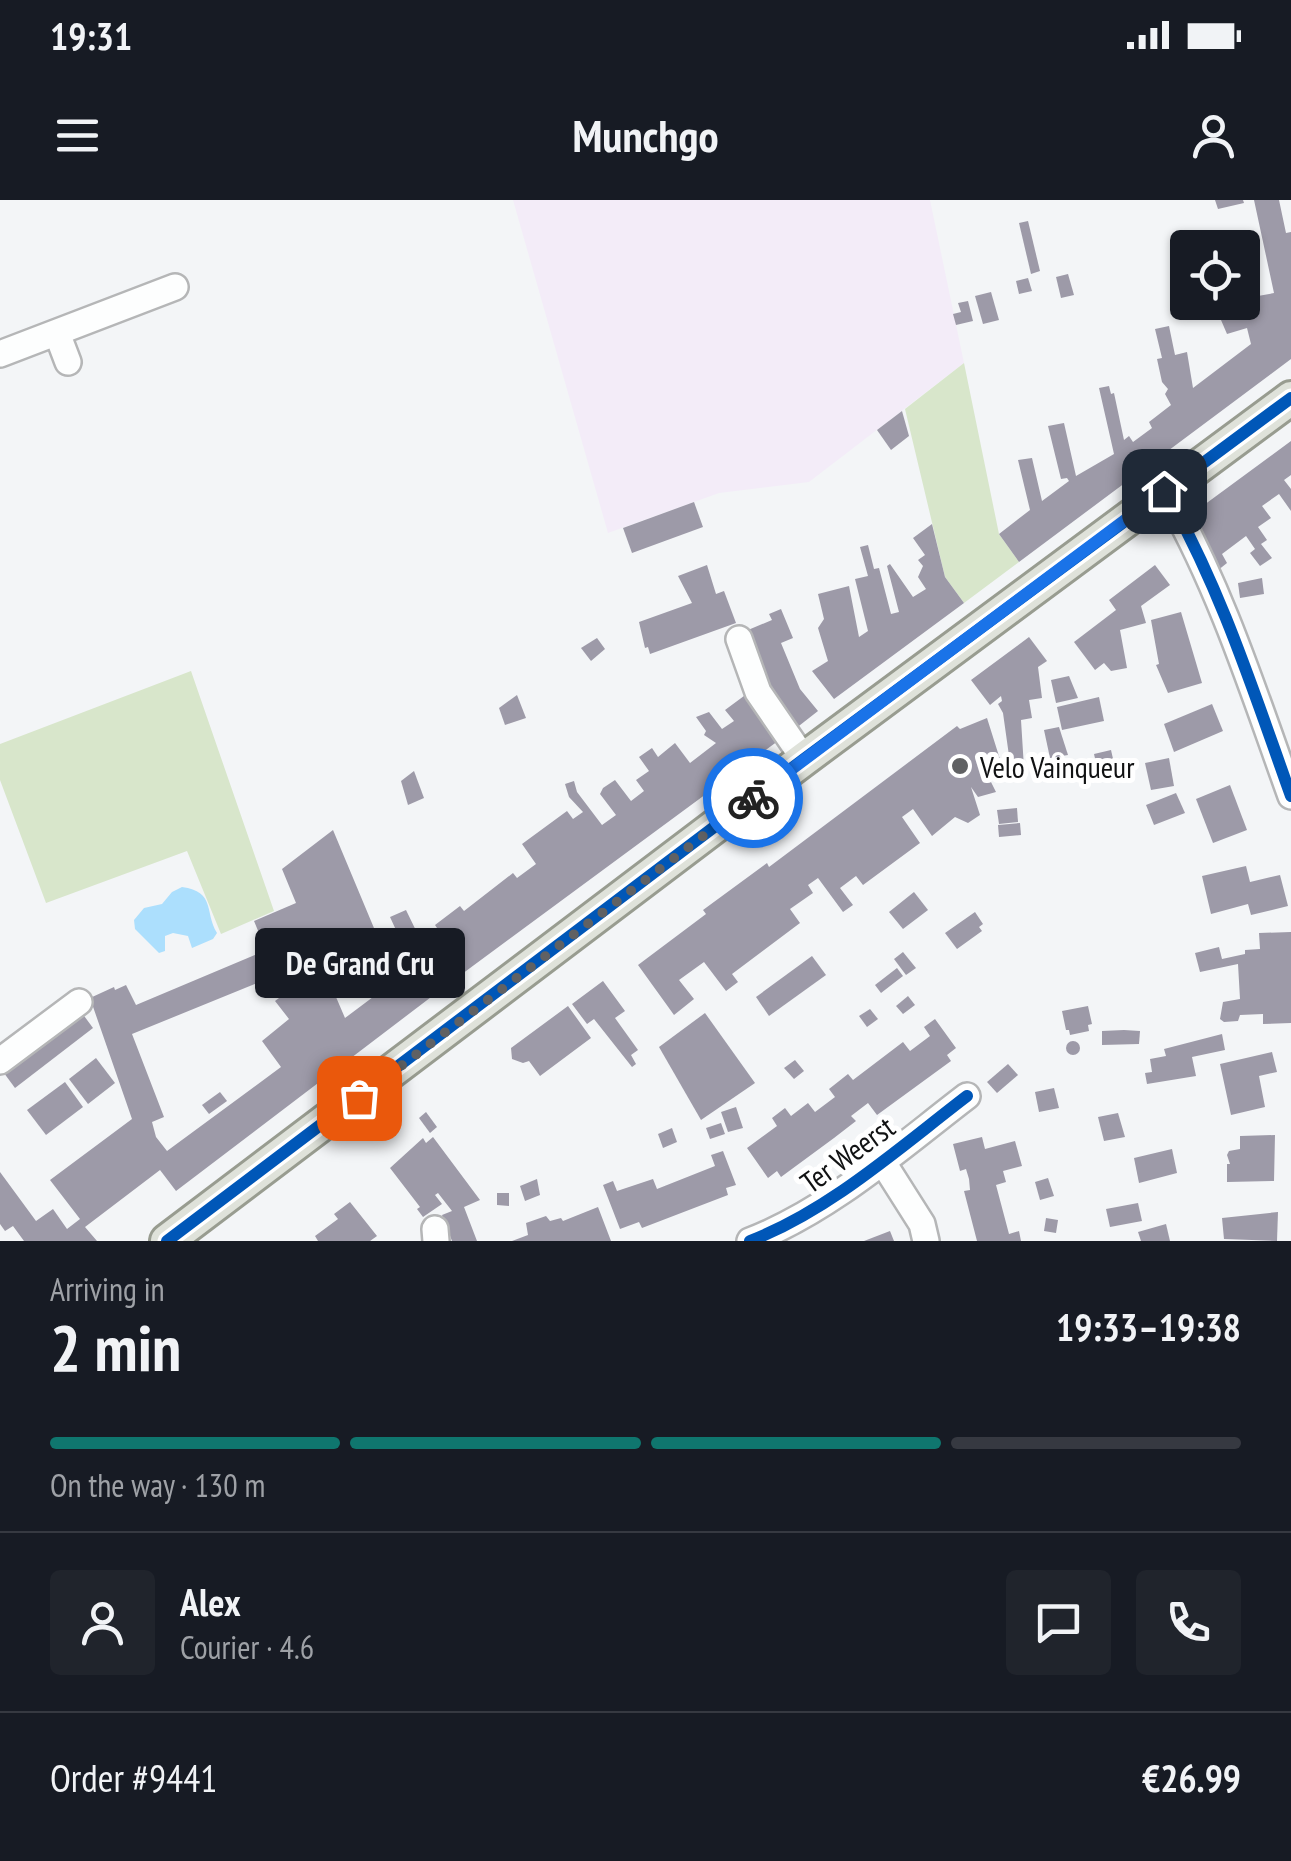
<!DOCTYPE html>
<meta charset="utf-8">
<style>
body{margin:0;font-family:"PT Sans Narrow",sans-serif;background:#20242c;color:#f1f3f6;height:100vh;display:flex;flex-direction:column;font-size:38px;white-space:nowrap}
*{box-sizing:border-box;margin:0}
p{font-size:32px;color:#9ea1a6}
.icon{flex:none;width:55px;height:55px;fill:none;stroke:currentColor;stroke-width:2;stroke-linecap:round;stroke-linejoin:round}
.map{position:relative;height:1041px;overflow:hidden}
.sheet{display:flex;flex-direction:column;background:#171b24;flex:1}
.sheet>*{flex:none}
.controls{position:absolute;left:1170px;top:30px;display:grid;gap:20px}
.controls a{display:grid;place-items:center;width:90px;height:90px;border-radius:10px;background:#171b24;box-shadow:0 2px 8px #0004;font-size:50px}
.pin{position:absolute;display:grid;place-items:center;width:85px;height:85px;color:#fff;margin:-42px;border-radius:20px;box-shadow:0 5px 15px #0006}
.courier{position:absolute;display:grid;place-items:center;width:100px;height:100px;margin:-50px;border:8px solid #1a73e8;border-radius:50%;background:#fff;color:#222;box-shadow:0 2px 12px #0007}
.bubble{position:absolute;height:70px;border-radius:10px;background:#171b24;box-shadow:0 2px 8px #0004;font-size:32px;font-weight:600;line-height:70px;text-align:center}
.head em{font-style:normal;font-weight:600}
.head div{display:flex;flex-direction:column-reverse}
.head{display:flex;align-items:center;justify-content:space-between;height:170px;padding:0 50px}
h1{font-size:65px;font-weight:600;line-height:75px}
.bar{display:grid;grid-template-columns:repeat(4,1fr);gap:15px 10px;align-content:center;height:120px;padding:0 50px}
.bar i{height:12px;border-radius:8px;background:#363941}
.bar .selected{background:#0f766e}
.bar p{grid-column:span 4}
.line{display:flex;align-items:center;gap:25px;padding:0 50px;border-top:2px solid #363941}
.line div{flex:1}
.round{display:grid;place-items:center;flex:none;width:105px;height:105px;border-radius:10px;background:#20242c}
.status{display:flex;justify-content:space-between;align-items:center;height:70px;padding:0 50px;background:#171b24;direction:ltr}
.status svg{height:28px;fill:currentColor}
header{display:flex;justify-content:space-between;align-items:center;height:130px;padding:0 50px;background:#171b24;font-size:45px;font-weight:600}
.map>svg:first-child{display:block}
</style>
<div class="status"><b>19:31</b><svg viewBox="0 0 49 12"><path d="M0 12V9h3v3zM5 12V6h3v6zM10 12V3h3v9zM15 12V0h3v12zM26 1h20v11H26zM47 4h2v5h-2z"/></svg></div>
<header><svg class="icon" aria-label="menu" viewBox="0 0 24 24"><path d="M4 6h16M4 12h16M4 18h16"/></svg>Munchgo<svg class="icon" aria-label="person" viewBox="0 0 24 24"><circle cx="12" cy="8" r="4"/><path d="M4 21q1-7 8-7t8 7"/></svg></header>
<div class="map">
<svg width="1291" height="1041" viewBox="0 0 1291 1041">
<rect width="100%" height="100%" fill="#f3f5f7"/>
<path fill="#f3ecf8" d="M513,0H930L964,163L809,282L719,293L608,333Z"/>
<g fill="#d8e6cb">
<path d="M964,163L999,334L1019,362L964,403L945,377L905,209Z"/>
<path d="M191,471L274,711L221,734L187,651L46,703L0,580V544Z"/>
</g>
<path fill="#acdffd" d="M182,687C216,692 204,711 217,733L213,739L192,748L188,736L173,733L165,736V751L159,753L135,729L134,720L144,708L162,704L172,692Z"/>
<g fill="#9d9aa8">
<path d="M1215,0H1243L1244,3L1218,9Z"/>
<path d="M1254,0H1279L1286,33L1291,32V159L1019,362L999,334L1030,310L1018,260L1032,258L1042,301L1069,281L1067,278L1061,279L1048,226L1064,223L1076,276L1114,254L1099,188L1109,186L1111,194L1114,193L1124,240L1129,236L1133,242L1152,228L1149,222L1171,205L1165,194L1168,189L1162,182L1157,159L1162,158L1155,129L1169,126L1175,155L1187,152L1193,188L1251,144L1247,128L1227,134L1221,120L1243,114L1241,102L1242,48H1227L1226,44L1249,40L1258,96L1274,93Z"/>
<path d="M1028,21L1040,71L1031,74L1019,23Z"/>
<path d="M1068,74L1074,95L1061,98L1056,77Z"/>
<path d="M1028,78L1032,91L1019,94L1016,81Z"/>
<path d="M991,92L999,120L983,124L975,96Z"/>
<path d="M968,101L973,121L956,125L953,114L961,112L958,103Z"/>
<path d="M902,211L909,236L891,250L877,230Z"/>
<path d="M1291,241V275L1284,280L1291,289V311L1279,294L1262,306L1271,318L1258,327L1267,340L1261,344L1272,358L1260,366L1250,353L1255,349L1246,336L1222,354L1227,363L1217,371L1189,316Z"/>
<path d="M694,302L703,327L632,353L623,328Z"/>
<path d="M932,324L945,377L964,403L834,499L812,471L828,461L818,428L824,419L818,394L849,386L859,437L868,431L855,379L868,376L860,347L868,345L874,369L879,368L891,414L899,412L887,366L890,364L913,397L926,389L918,377L923,366L918,360L925,355L913,338Z"/>
<path d="M707,365L716,394L724,391L736,423L650,454L648,447L645,448L639,422L692,403L678,376Z"/>
<path d="M1155,365L1170,385L1141,406L1146,423L1120,430L1127,468L1111,471L1104,463L1095,470L1074,442L1116,410L1109,400Z"/>
<path d="M1262,378L1264,394L1240,398L1238,383Z"/>
<path d="M781,409L793,438L781,443L800,489L818,511L795,529L777,501L748,430L772,420L769,414Z"/>
<path d="M1181,412L1202,483L1168,493L1156,465L1159,464L1151,420Z"/>
<path d="M1029,437L1047,461L1038,467L1042,498L1029,500L1032,518L1021,520L1024,568L1011,570L1003,513L998,504L1002,501L1001,496L990,505L971,480Z"/>
<path d="M597,438L605,449L591,461L581,448Z"/>
<path d="M1069,476L1078,498L1056,503L1051,480Z"/>
<path d="M748,493L782,538L443,788L176,991L160,970L85,1027L97,1041H24L13,1026L5,1031L0,1024V972L36,1021L53,1009L67,1029L80,1019L50,980L132,919L90,798L114,787L115,790L126,785L136,805L262,752L272,777L132,834L164,917L152,922L156,937L167,951L281,867L262,841L289,819L275,801L295,786L286,770L276,774L254,721L296,703L282,669L333,630L384,752L327,776L345,818L413,767L390,717L406,710L422,743L439,731L435,725L460,706L464,711L513,673L517,678L536,664L522,644L567,611L573,619L583,612L569,597L565,584L574,581L577,592L602,625L616,615L600,594L603,588L615,580L631,601L644,591L636,580L649,571L639,557L652,548L658,557L675,543L690,563L716,543L704,535L706,531L696,517L709,512L722,529L734,521L725,510Z"/>
<path d="M517,495L526,518L505,525L499,508Z"/>
<path d="M1099,497L1104,521L1062,530L1057,507Z"/>
<path d="M1212,504L1223,531L1174,552L1164,524Z"/>
<path d="M987,518L1004,572L989,578L996,592L978,597L971,587L980,615L968,623L955,617L932,636L913,609L902,617L920,643L863,685L856,676L840,688L853,705L843,712L818,678L808,685L813,693L790,709L800,723L732,774L738,782L726,791L704,762L679,780L694,799L674,815L638,765L706,714L703,710L767,663L769,667L957,526L960,529Z"/>
<path d="M1059,527L1068,555L1050,558L1044,530Z"/>
<path d="M1111,550L1114,563L1097,567L1094,554Z"/>
<path d="M1169,558L1174,586L1151,590L1145,563Z"/>
<path d="M414,571L424,598L408,605L401,581Z"/>
<path d="M1230,585L1247,630L1213,643L1196,599Z"/>
<path d="M1176,593L1185,613L1154,625L1146,605Z"/>
<path d="M1017,608L1018,622L999,624L997,610Z"/>
<path d="M1020,623L1021,635L999,637L998,625Z"/>
<path d="M1246,666L1250,682L1280,675L1288,706L1251,715L1248,704L1211,714L1202,676Z"/>
<path d="M914,692L928,710L903,729L889,712Z"/>
<path d="M975,712L983,724L979,727L982,731L957,749L945,733Z"/>
<path d="M1291,732V823L1263,824V814L1240,815L1238,821L1224,822L1220,819L1223,802L1240,799L1238,764L1200,772L1195,753L1219,747L1222,759L1245,754V750L1260,749L1259,733Z"/>
<path d="M903,752L916,768L906,775L894,759Z"/>
<path d="M812,756L826,775L769,816L756,797Z"/>
<path d="M897,768L903,776L881,793L875,785Z"/>
<path d="M603,781L625,811L615,818L638,850L631,855L636,864L632,867L594,819L587,824L572,804Z"/>
<path d="M908,796L915,805L903,814L896,806Z"/>
<path d="M568,806L591,838L540,876L529,861L523,863L512,859L511,848Z"/>
<path d="M1088,806L1092,824L1088,825L1089,831L1070,835L1069,830H1066L1062,811Z"/>
<path d="M79,809L93,828L15,888L1,869Z"/>
<path d="M870,809L878,819L867,827L859,816Z"/>
<path d="M705,813L755,883L701,920L659,847Z"/>
<path d="M935,819L956,848L947,855L951,861L877,915L868,903L851,916L856,921L834,938L781,977L777,971L768,978L747,948L777,926L772,918L785,908L791,916L808,903L815,912L835,897L829,889L848,874L853,880L903,842L910,851L930,836L924,827Z"/>
<path d="M1124,830L1140,831L1139,844L1102,845V831Z"/>
<path d="M1222,834L1225,850L1192,857L1196,876L1147,884L1145,873L1152,872L1150,859L1166,856L1164,849Z"/>
<circle cx="1073" cy="848" r="7"/>
<path d="M1272,852L1277,872L1259,876L1265,907L1231,915L1220,864Z"/>
<path d="M96,858L115,883L88,904L69,879Z"/>
<path d="M795,860L804,871L794,879L784,868Z"/>
<path d="M1008,864L1018,875L997,893L987,882Z"/>
<path d="M65,882L83,907L46,935L27,910Z"/>
<path d="M1054,888L1059,908L1039,912L1035,892Z"/>
<path d="M220,892L227,901L209,914L202,905Z"/>
<path d="M736,907L743,928L728,932L721,912Z"/>
<path d="M426,912L437,927L430,933L419,918Z"/>
<path d="M1118,913L1125,937L1104,941L1098,917Z"/>
<path d="M721,923L725,934L710,939L706,928Z"/>
<path d="M672,928L677,942L663,948L658,934Z"/>
<path d="M1275,935L1274,981L1227,982V964H1230L1227,955L1229,951L1240,949V936Z"/>
<path d="M433,937L480,1000L464,1007L477,1041H452L442,1015L452,1011L438,993L435,995L442,1004L423,1017L417,1009L420,1007L390,968L423,938L426,943Z"/>
<path d="M982,937L985,949L1015,941L1022,966L1003,971L1006,982L996,985L1009,1034L1019,1031L1021,1041H977L964,991L970,990L969,979L966,969L960,971L953,944Z"/>
<path d="M1172,949L1177,973L1139,983L1134,958Z"/>
<path d="M723,951L736,985L726,988L728,995L642,1028L639,1022L620,1029L603,985L613,981L617,991L653,979L657,989L715,966L711,955Z"/>
<path d="M1048,978L1054,996L1040,1000L1035,982Z"/>
<path d="M537,979L540,995L525,1001L520,986Z"/>
<path d="M497,993H509V1006L497,1005Z"/>
<path d="M350,1002L377,1036L370,1041H318L315,1036L338,1019L334,1014Z"/>
<path d="M1138,1003L1142,1021L1110,1027L1106,1009Z"/>
<path d="M598,1007L611,1041H512L528,1035L526,1023L546,1016L550,1021L561,1018L563,1021Z"/>
<path d="M1278,1012L1277,1041L1224,1039L1222,1018Z"/>
<path d="M1046,1018L1058,1020L1056,1033L1044,1031Z"/>
<path d="M1166,1024L1170,1041H1141L1138,1032Z"/>
<path d="M890,1031L894,1041H864Z"/>
</g>
<g fill="none" stroke-linecap="round" stroke-linejoin="round">
<defs>
<g id="minor">
<path d="M57,133L68,162"/>
<path d="M0,154L175,87"/>
<path d="M1165,291C1220,386 1254,493 1291,596"/>
<path d="M739,439L758,492L804,559"/>
<path d="M0,861L79,802"/>
<path d="M882,961L922,1024L926,1041"/>
<path d="M435,1029L436,1041"/>
<path d="M750,1041C830,1010 899,948 967,896"/>
</g>
<path id="major" d="M167,1041L804,559L1291,198"/>
</defs>
<use href="#minor" stroke="#b5b6b7" stroke-width="30"/>
<use href="#major" stroke="#989c90" stroke-width="38"/>
<use href="#minor" stroke="#fdfefe" stroke-width="25"/>
<use href="#major" stroke="#dfe2da" stroke-width="32"/>
<defs>
<g id="cycleway">
<path d="M1165,291C1220,386 1254,493 1291,596"/>
<path d="M167,1041L804,559L1291,198"/>
<path d="M750,1041C830,1010 899,948 967,896"/>
</g>
</defs>
<use href="#cycleway" stroke="#fff" stroke-width="19"/>
<use href="#cycleway" stroke="#0057b8" stroke-width="12"/>
</g>
<g fill="none" stroke-linecap="round" stroke-linejoin="round">
<path stroke="#606163" stroke-width="10" stroke-dasharray="0 18" d="M359,898L753,598"/>
<path stroke="#1a73e8" stroke-width="12" d="M753,598L1164,291"/>
</g>
<circle fill="#606163" stroke="#fff" stroke-width="4" cx="960" cy="566" r="10"/>
<g text-anchor="middle" dominant-baseline="central" stroke-width="10" stroke-linejoin="round" paint-order="stroke">
<g font-size="30" fill="#111213" stroke="#fff" text-anchor="start">
<text x="980" y="566">Velo Vainqueur</text>
</g>
<g font-size="30" fill="#111213" stroke="#fff">
<text transform="translate(847 954) rotate(-36)">Ter Weerst</text>
</g>
</g>
</svg>
<div class="controls">
<a><svg class="icon" aria-label="locate" viewBox="0 0 24 24"><circle cx="12" cy="12" r="6"/><path d="M12 2v4M12 18v4M2 12h4M18 12h4"/></svg></a>
</div>
<div class="pin" style="left:359px;top:898px;background:#ea580c"><svg class="icon" aria-label="bag" viewBox="0 0 24 24"><path d="M5 8h14l-1 12H6zM9 8a3 3 0 0 1 6 0"/></svg></div>
<div class="pin" style="left:1164px;top:291px;background:#1f2937"><svg class="icon" aria-label="home" viewBox="0 0 24 24"><path d="M3 11l9-7 9 7M6 9v11h12V9"/></svg></div>
<div class="courier" style="left:753px;top:598px"><svg class="icon" aria-label="bike" viewBox="0 0 24 24"><circle cx="6" cy="16" r="4"/><circle cx="18" cy="16" r="4"/><path d="M6 16l4-8h5l3 8M10 8l3 8H6M13 5h3"/></svg></div>
<div class="bubble" style="left:255px;top:728px;width:210px">De Grand Cru</div>
</div>
<section class="sheet">
<div class="head"><div><h1>2 min</h1><p>Arriving in</p></div><em>19:33–19:38</em></div>
<div class="bar"><i class="selected"></i><i class="selected"></i><i class="selected"></i><i></i><p>On the way · 130 m</p></div>
<div class="line" style="height:180px"><a class="round"><svg class="icon" aria-label="person" viewBox="0 0 24 24"><circle cx="12" cy="8" r="4"/><path d="M4 21q1-7 8-7t8 7"/></svg></a><div><b>Alex</b><p>Courier · 4.6</p></div><a class="round"><svg class="icon" aria-label="chat" viewBox="0 0 24 24"><path d="M4 5h16v11H9l-5 4z"/></svg></a><a class="round"><svg class="icon" aria-label="phone" viewBox="0 0 24 24"><path d="M5 4h4l2 5-3 2q2 4 5 5l2-3 5 2v4C11 20 4 13 5 4z"/></svg></a></div>
<div class="line" style="height:130px"><div>Order #9441</div><b>€26.99</b></div>
</section>
